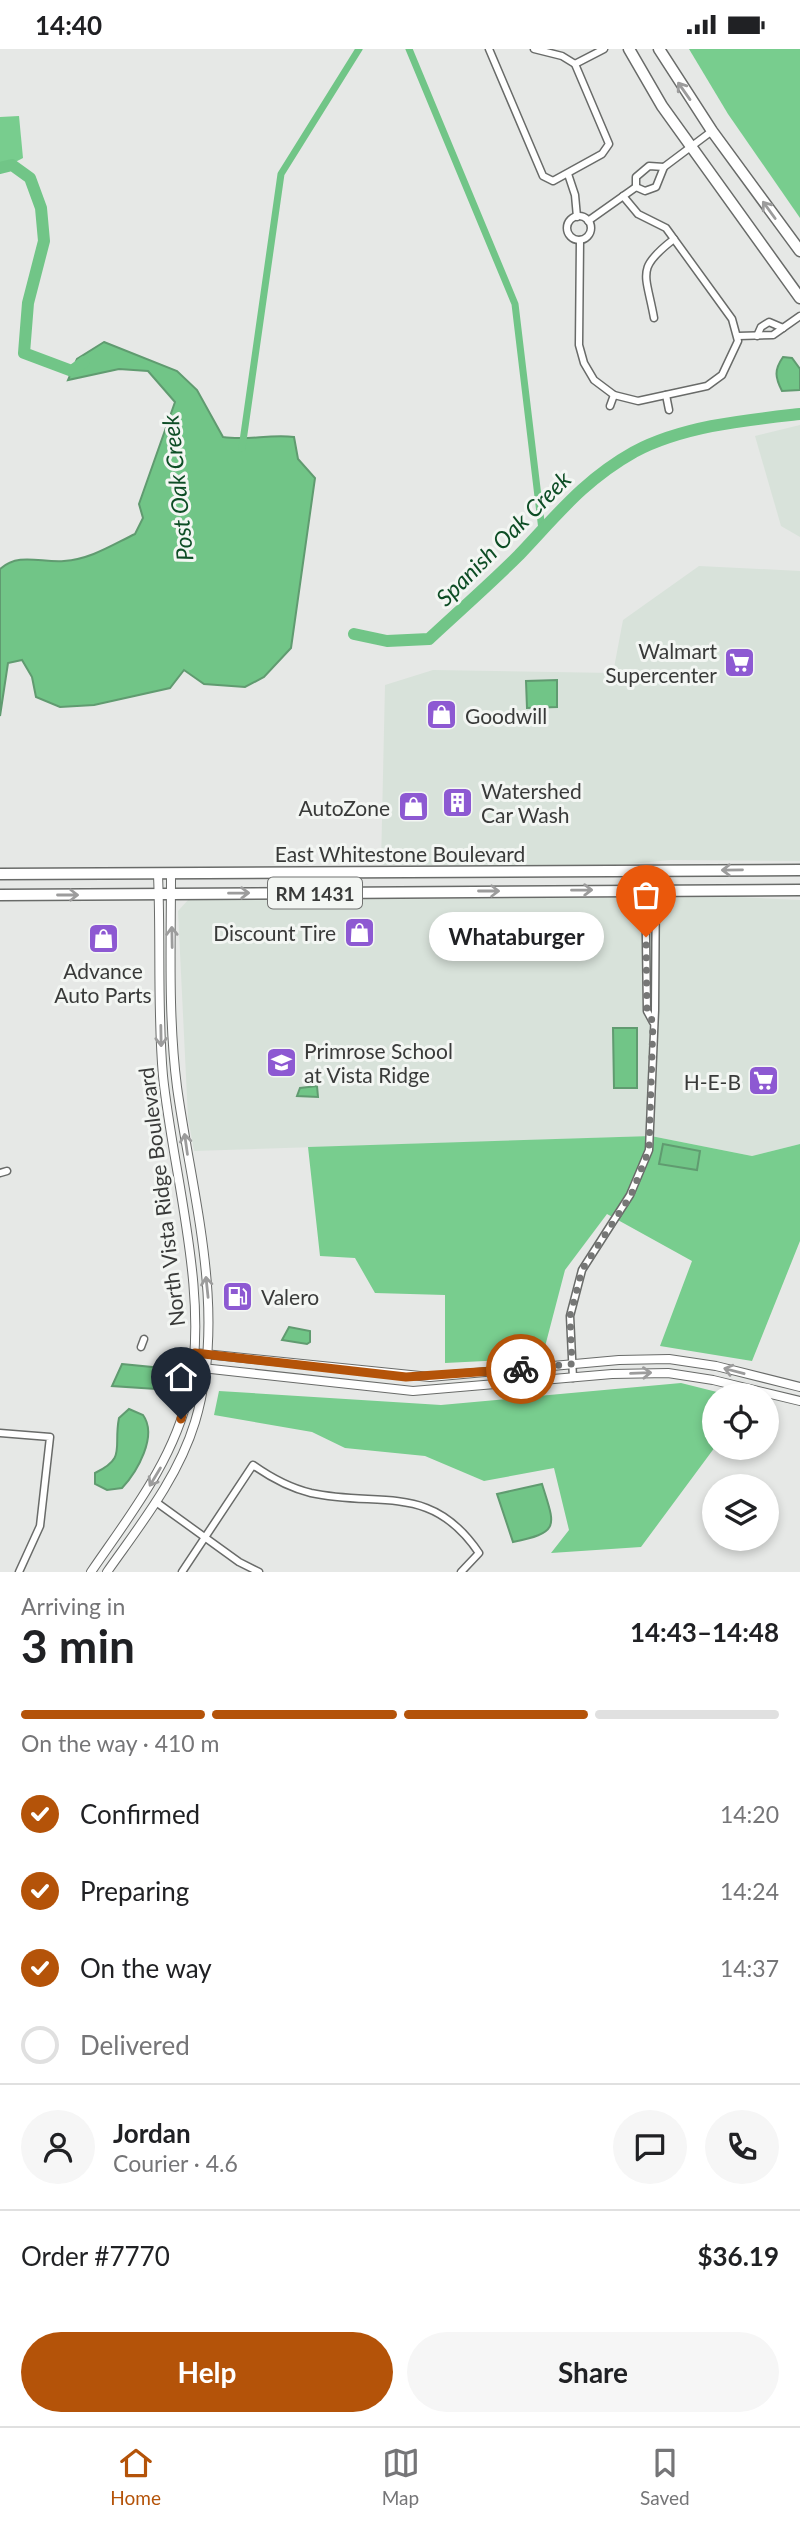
<!DOCTYPE html>
<meta charset="utf-8">
<style>
body{margin:0;font-family:Lato,sans-serif;background:#f6f6f6;color:#202124;height:100vh;display:flex;flex-direction:column;font-size:26px;white-space:nowrap}
*{box-sizing:border-box;margin:0}
p{font-size:23px;color:#757577}
.icon{flex:none;width:38px;height:38px;fill:none;stroke:currentColor;stroke-width:2;stroke-linecap:round;stroke-linejoin:round}
.map{position:relative;height:1523px;overflow:hidden}
.sheet{display:flex;flex-direction:column;background:#fff;flex:1}
.sheet>*{flex:none}
.buttons{position:absolute;left:702px;top:1334px;display:grid;gap:14px}
.buttons a{display:grid;place-items:center;width:77px;height:77px;border-radius:50%;background:#fff;box-shadow:0 4px 10px #0003;font-size:35px}
.pin{position:absolute;display:grid;place-items:center;width:60px;height:60px;color:#fff;margin:-72px -30px;border-radius:50% 50% 50% 0;rotate:-45deg;box-shadow:0 0 7px #0007}
.pin .icon{rotate:45deg}
.courier{position:absolute;display:grid;place-items:center;width:70px;height:70px;margin:-35px;border:5px solid #b45309;border-radius:50%;background:#fff;color:#222;box-shadow:0 2px 9px #0007}
.bubble{position:absolute;height:49px;border-radius:24px;background:#fff;box-shadow:0 4px 10px #0003;font-size:23px;font-weight:700;line-height:49px;text-align:center}
.headline em{font-style:normal;font-weight:700}
.headline div{display:flex;flex-direction:column-reverse}
.headline{display:flex;align-items:center;justify-content:space-between;height:119px;padding:0 21px}
h1{font-size:46px;font-weight:700;line-height:52px}
.bar{display:grid;grid-template-columns:repeat(4,1fr);gap:10px 7px;align-content:center;height:84px;padding:0 21px}
.bar i{height:9px;border-radius:5px;background:#e0e0e0}
.bar .active{background:#b45309}
.bar p{grid-column:span 4}
.line{display:flex;align-items:center;gap:18px;padding:0 21px;border-top:2px solid #e0e0e0}
.line div{flex:1}
.round{display:grid;place-items:center;flex:none;width:74px;height:74px;border-radius:37px;background:#f6f6f6}
ol{padding:0 21px;list-style:none}
li{display:flex;align-items:center;gap:21px;height:77px}
li p{margin-inline-start:auto}
li .icon{padding:7px;border-radius:50%;background:#b45309;color:#fff;stroke-width:4}
li:last-child{color:#757577}
li i{width:38px;height:38px;border:4px solid #e0e0e0;border-radius:50%}
.cta{display:flex;gap:14px;margin-top:auto;padding:14px 21px}
.cta a{flex:1;height:80px;border-radius:42px;background:#b45309;color:#fff;font-size:28px;font-weight:700;line-height:80px;text-align:center}
.cta a+a{background:#f6f6f6;color:#202124}
.status{display:flex;justify-content:space-between;align-items:center;height:49px;padding:0 35px;background:#fff;direction:ltr}
.status svg{height:19px;fill:currentColor}
.menu{display:flex;justify-content:space-around;align-items:center;height:98px;border-top:2px solid #e0e0e0;background:#fff;font-size:19px;color:#757577}
.menu a{display:grid;justify-items:center;gap:4px}
.menu .active{color:#b45309}
.map>svg:first-child{display:block}
</style>
<div class="status"><b>14:40</b><svg viewBox="0 0 49 12"><path d="M0 12V9h3v3zM5 12V6h3v6zM10 12V3h3v9zM15 12V0h3v12zM26 1h20v11H26zM47 4h2v5h-2z"/></svg></div>
<div class="map">
<svg width="800" height="1523" viewBox="0 0 800 1523">
<rect width="100%" height="100%" fill="#e6e8e6"/>
<g fill="#d8e2da">
<path d="M800,376V488L781,477L755,387Z"/>
<path d="M699,517L800,522V812L670,811L620,816H381L385,636L433,621L613,624L623,571Z"/>
<path d="M737,848L800,851V1095L752,1107L651,1087L194,1102L188,1069L178,862L188,851Z"/>
</g>
<g fill="#78cd8e">
<path d="M689,0H800V169L728,65Z"/>
<path d="M19,67L23,109L0,121V68Z"/>
<path d="M651,1087L752,1107L800,1095V1192L752,1312L660,1297L692,1212L607,1165L565,1221L542,1309L445,1314V1246L375,1244L355,1209L320,1207L308,1098Z"/>
<path d="M681,1334L729,1346H714L715,1398L641,1498L551,1504L569,1481L554,1419L484,1432L425,1407L345,1399L312,1383L214,1366L219,1342L441,1356Z"/>
</g>
<g fill="#71c587" stroke="#609b70" stroke-width="2">
<path d="M104,293L177,322L197,341L223,388C247,392 269,385 294,388L298,410L315,429L291,599L264,628L245,638L204,635L184,621L170,639L94,656L60,658L36,648L32,628L22,611L8,614L0,667V520C19,503 41,514 64,512C91,510 112,496 135,485L143,469L139,455L175,353L148,322L119,320L68,331L77,310Z"/>
<path d="M783,308L792,309L800,320V341L782,342C775,328 774,321 783,308Z"/>
<path d="M557,631V658L527,659L526,632Z"/>
<path d="M613,979H637V1039H614Z"/>
<path d="M317,1037L318,1048L297,1047L300,1039Z"/>
<path d="M663,1095L700,1102L697,1121L659,1115Z"/>
<path d="M289,1278L310,1282V1293L307,1295L282,1291Z"/>
<path d="M122,1315L172,1320L171,1341L112,1337Z"/>
<path d="M129,1360L143,1366C158,1387 137,1423 122,1439L107,1441L95,1435V1424C127,1409 113,1399 119,1369Z"/>
<path d="M542,1435C555,1477 561,1483 513,1493L497,1445Z"/>
</g>
<g fill="none" stroke-linecap="round" stroke-linejoin="round">
<g stroke="#71c587" stroke-width="7">
<path d="M409,0L515,255L542,481"/>
<path d="M242,399L281,125L359,0"/>
</g>
<g stroke="#71c587" stroke-width="12">
<path d="M0,119L12,116L30,129L41,159L44,192L28,254L24,304L72,322L84,313"/>
<path d="M354,585L387,592L429,590C459,562 490,535 519,506C557,466 584,431 634,403C683,377 746,371 800,365"/>
</g>
<defs>
<g id="minor">
<path d="M489,0L543,127L553,132L602,105L609,95L575,15L562,7L534,0"/>
<path d="M575,15L604,0"/>
<path d="M568,125L575,146L577,168"/>
<path d="M636,138L645,142L656,138L664,118L712,82"/>
<path d="M636,138V128L649,117L664,118"/>
<circle cx="579" cy="179" r="12"/>
<path d="M588,172L636,138"/>
<path d="M580,191L579,296L584,314L594,331L614,346L638,352L707,337L722,326L738,292L732,270L666,179L638,165L623,147"/>
<path d="M654,269C646,224 635,220 674,190"/>
<path d="M738,287L773,286L800,267"/>
<path d="M757,287L761,278L769,273L783,279"/>
<path d="M666,346L669,361"/>
<path d="M610,357L614,346"/>
<path d="M645,822L647,962L653,973"/>
<path d="M0,1124L7,1122"/>
<path d="M141,1298L144,1290"/>
<path d="M573,1329L570,1267L582,1221L630,1146L649,1101L655,961L656,822"/>
<path d="M0,1384L50,1388L40,1477L19,1523"/>
<path d="M156,1453L239,1513L259,1523"/>
<path d="M182,1523L253,1416C270,1428 290,1439 311,1444C381,1459 431,1433 479,1504L461,1523"/>
</g>
<g id="tertiary">
<path d="M195,1304L430,1328L619,1311L669,1310L716,1317L800,1338"/>
<path d="M193,1318L413,1342L612,1325L668,1324L713,1331L800,1352"/>
<path d="M91,1523C130,1466 174,1411 189,1343C210,1247 173,1125 163,1027C157,961 161,893 158,826"/>
<path d="M107,1523C140,1476 178,1429 195,1373C228,1264 192,1147 177,1038C168,968 171,895 171,826"/>
</g>
<g id="primary">
<path d="M629,0L662,57L800,249"/>
<path d="M659,0L712,82L800,202"/>
<path d="M0,825L800,821"/>
<path d="M0,846L800,841"/>
</g>
</defs>
<use href="#minor" stroke="#696b69" stroke-width="9"/>
<use href="#tertiary" stroke="#696b69" stroke-width="10"/>
<use href="#primary" stroke="#696b69" stroke-width="13"/>
<use href="#minor" stroke="#fff" stroke-width="6"/>
<use href="#tertiary" stroke="#fff" stroke-width="8"/>
<use href="#primary" stroke="#fff" stroke-width="10"/>
</g>
<defs><path id="oneway-shaft" d="M-6 0H5M1.5-3L5.5 0L1.5 3" fill="none" stroke-width="1.6" stroke-linecap="round" stroke-linejoin="round" transform="scale(1.75)"/></defs>
<g stroke="#9c9c9c">
<use href="#oneway-shaft" transform="translate(684 42) rotate(-125)"/>
<use href="#oneway-shaft" transform="translate(769 161) rotate(-126)"/>
<use href="#oneway-shaft" transform="translate(732 821) rotate(179)"/>
<use href="#oneway-shaft" transform="translate(582 841) rotate(-1)"/>
<use href="#oneway-shaft" transform="translate(489 842)"/>
<use href="#oneway-shaft" transform="translate(239 844) rotate(-1)"/>
<use href="#oneway-shaft" transform="translate(68 846)"/>
<use href="#oneway-shaft" transform="translate(172 888) rotate(-91)"/>
<use href="#oneway-shaft" transform="translate(161 987) rotate(89)"/>
<use href="#oneway-shaft" transform="translate(186 1095) rotate(-98)"/>
<use href="#oneway-shaft" transform="translate(207 1238) rotate(-96)"/>
<use href="#oneway-shaft" transform="translate(734 1322) rotate(-165)"/>
<use href="#oneway-shaft" transform="translate(641 1324) rotate(-2)"/>
<use href="#oneway-shaft" transform="translate(155 1428) rotate(121)"/>
</g>
<g fill="none" stroke-linecap="round" stroke-linejoin="round">
<path stroke="#767776" stroke-width="7" stroke-dasharray="0 12.6" d="M521,1320L572,1315L570,1267L582,1221L631,1146L649,1101L653,973L647,962L646,888"/>
<path stroke="#b45309" stroke-width="9" d="M181,1370L195,1304L406,1328L521,1320"/>
</g>
<defs>
<symbol id="supermarket-square" viewBox="-11 -11 22 22"><rect x="-9" y="-9" width="18" height="18" rx="4" fill="#8d59d2" stroke="#f3f6f3"/><path d="M-6-5.5h2.5l.6 2H6L4.5 2H-2.5L-4.4-4H-6ZM-1.5 3.2a1.3 1.3 0 1 0 .1 0ZM3 3.2a1.3 1.3 0 1 0 .1 0Z" fill="#fff"/></symbol>
<symbol id="shop-square" viewBox="-11 -11 22 22"><rect x="-9" y="-9" width="18" height="18" rx="4" fill="#8d59d2" stroke="#f3f6f3"/><path d="M-5-2.5h2.3a2.7 3.5 0 0 1 5.4 0H5L5.5 6h-11ZM-1.5-2.5h3a1.5 2.3 0 0 0-3 0Z" fill="#fff"/></symbol>
<symbol id="building-square" viewBox="-11 -11 22 22"><rect x="-9" y="-9" width="18" height="18" rx="4" fill="#8d59d2" stroke="#f3f6f3"/><path d="M-4-6H4V6H1V3H-1V6H-4ZM-2.5-4.3h1.7v1.8h-1.7ZM.8-4.3h1.7v1.8H.8ZM-2.5-1h1.7V.8h-1.7ZM.8-1h1.7V.8H.8Z" fill="#fff"/></symbol>
<symbol id="school-square" viewBox="-11 -11 22 22"><rect x="-9" y="-9" width="18" height="18" rx="4" fill="#8d59d2" stroke="#f3f6f3"/><path d="M0-5L7-2L0 1L-7-2ZM-4 1L0 2.5L4 1V4Q0 6-4 4Z" fill="#fff"/></symbol>
<symbol id="fuel-square" viewBox="-11 -11 22 22"><rect x="-9" y="-9" width="18" height="18" rx="4" fill="#8d59d2" stroke="#f3f6f3"/><path d="M-5.5-6h7V0h2V4h1.3V-2.5L3-4.5l.8-.8L6-3V5H2.5V1h-1V6h-7ZM-4.2-4.7v3.2H.2V-4.7Z" fill="#fff"/></symbol>
</defs>
<g fill-rule="evenodd">
<use href="#supermarket-square" x="722" y="596" width="35" height="35"/>
<use href="#shop-square" x="424" y="648" width="35" height="35"/>
<use href="#building-square" x="440" y="736" width="35" height="35"/>
<use href="#shop-square" x="396" y="740" width="35" height="35"/>
<use href="#shop-square" x="342" y="866" width="35" height="35"/>
<use href="#shop-square" x="86" y="872" width="35" height="35"/>
<use href="#school-square" x="264" y="996" width="35" height="35"/>
<use href="#supermarket-square" x="746" y="1014" width="35" height="35"/>
<use href="#fuel-square" x="220" y="1230" width="35" height="35"/>
</g>
<g text-anchor="middle" dominant-baseline="central" stroke-width="6" stroke-linejoin="round" paint-order="stroke">
<rect fill="#f3f6f3" stroke="#717271" stroke-width="2" x="268" y="828.5" width="94" height="31" rx="5"/>
<g font-size="19" font-weight="bold" fill="#393a39">
<text x="315" y="844">RM 1431</text>
</g>
<g font-size="21" fill="#393a39" stroke="#f3f6f3" text-anchor="end">
<text x="717" y="601">Walmart<tspan x="717" dy="24">Supercenter</tspan></text>
<text x="465" y="666" text-anchor="start">Goodwill</text>
<text x="481" y="741" text-anchor="start">Watershed<tspan x="481" dy="24">Car Wash</tspan></text>
<text x="390" y="758">AutoZone</text>
<text x="336" y="883">Discount Tire</text>
<text x="103" y="921" text-anchor="middle">Advance<tspan x="103" dy="24">Auto Parts</tspan></text>
<text x="304" y="1001" text-anchor="start">Primrose School<tspan x="304" dy="24">at Vista Ridge</tspan></text>
<text x="741" y="1032">H-E-B</text>
<text x="261" y="1247" text-anchor="start">Valero</text>
</g>
<g font-size="21" fill="#393a39" stroke="#f3f6f3">
<text x="400" y="804">East Whitestone Boulevard</text>
<text transform="translate(161 1148) rotate(-97)">North Vista Ridge Boulevard</text>
</g>
<g font-size="23" font-style="italic" fill="#0d4d25" stroke="#f3f6f3">
<text transform="translate(177 439) rotate(-96)">Post Oak Creek</text>
<text transform="translate(503 489) rotate(-45)">Spanish Oak Creek</text>
</g>
</g>
</svg>
<div class="buttons">
<a><svg class="icon" aria-label="locate" viewBox="0 0 24 24"><circle cx="12" cy="12" r="6"/><path d="M12 2v4M12 18v4M2 12h4M18 12h4"/></svg></a>
<a><svg class="icon" aria-label="layers" viewBox="0 0 24 24"><path d="M12 4l9 5-9 5-9-5zM3 14l9 5 9-5"/></svg></a>
</div>
<div class="pin" style="left:646px;top:888px;background:#ea580c"><svg class="icon" aria-label="bag" viewBox="0 0 24 24"><path d="M5 8h14l-1 12H6zM9 8a3 3 0 0 1 6 0"/></svg></div>
<div class="pin" style="left:181px;top:1370px;background:#1f2937"><svg class="icon" aria-label="home" viewBox="0 0 24 24"><path d="M3 11l9-7 9 7M6 9v11h12V9"/></svg></div>
<div class="courier" style="left:521px;top:1320px"><svg class="icon" aria-label="bike" viewBox="0 0 24 24"><circle cx="6" cy="16" r="4"/><circle cx="18" cy="16" r="4"/><path d="M6 16l4-8h5l3 8M10 8l3 8H6M13 5h3"/></svg></div>
<div class="bubble" style="left:429px;top:863px;width:175px">Whataburger</div>
</div>
<section class="sheet">
<div class="headline"><div><h1>3 min</h1><p>Arriving in</p></div><em>14:43–14:48</em></div>
<div class="bar"><i class="active"></i><i class="active"></i><i class="active"></i><i></i><p>On the way · 410 m</p></div>
<ol>
<li><svg class="icon" aria-label="check" viewBox="0 0 24 24"><path d="M5 12l5 5 9-10"/></svg>Confirmed<p>14:20</p></li>
<li><svg class="icon" aria-label="check" viewBox="0 0 24 24"><path d="M5 12l5 5 9-10"/></svg>Preparing<p>14:24</p></li>
<li><svg class="icon" aria-label="check" viewBox="0 0 24 24"><path d="M5 12l5 5 9-10"/></svg>On the way<p>14:37</p></li>
<li><i></i>Delivered</li>
</ol>
<div class="line" style="height:126px"><a class="round"><svg class="icon" aria-label="person" viewBox="0 0 24 24"><circle cx="12" cy="8" r="4"/><path d="M4 21q1-7 8-7t8 7"/></svg></a><div><b>Jordan</b><p>Courier · 4.6</p></div><a class="round"><svg class="icon" aria-label="chat" viewBox="0 0 24 24"><path d="M4 5h16v11H9l-5 4z"/></svg></a><a class="round"><svg class="icon" aria-label="phone" viewBox="0 0 24 24"><path d="M5 4h4l2 5-3 2q2 4 5 5l2-3 5 2v4C11 20 4 13 5 4z"/></svg></a></div>
<div class="line" style="height:91px"><div>Order #7770</div><b>$36.19</b></div>
<div class="cta"><a>Help</a><a>Share</a></div>
</section>
<nav class="menu">
<a class="active"><svg class="icon" aria-label="home" viewBox="0 0 24 24"><path d="M3 11l9-7 9 7M6 9v11h12V9"/></svg>Home</a>
<a><svg class="icon" aria-label="map" viewBox="0 0 24 24"><path d="M3 6l6-2 6 2 6-2v14l-6 2-6-2-6 2zM9 4v14M15 6v14"/></svg>Map</a>
<a><svg class="icon" aria-label="saved" viewBox="0 0 24 24"><path d="M7 4h10v16l-5-4-5 4z"/></svg>Saved</a>
</nav>
